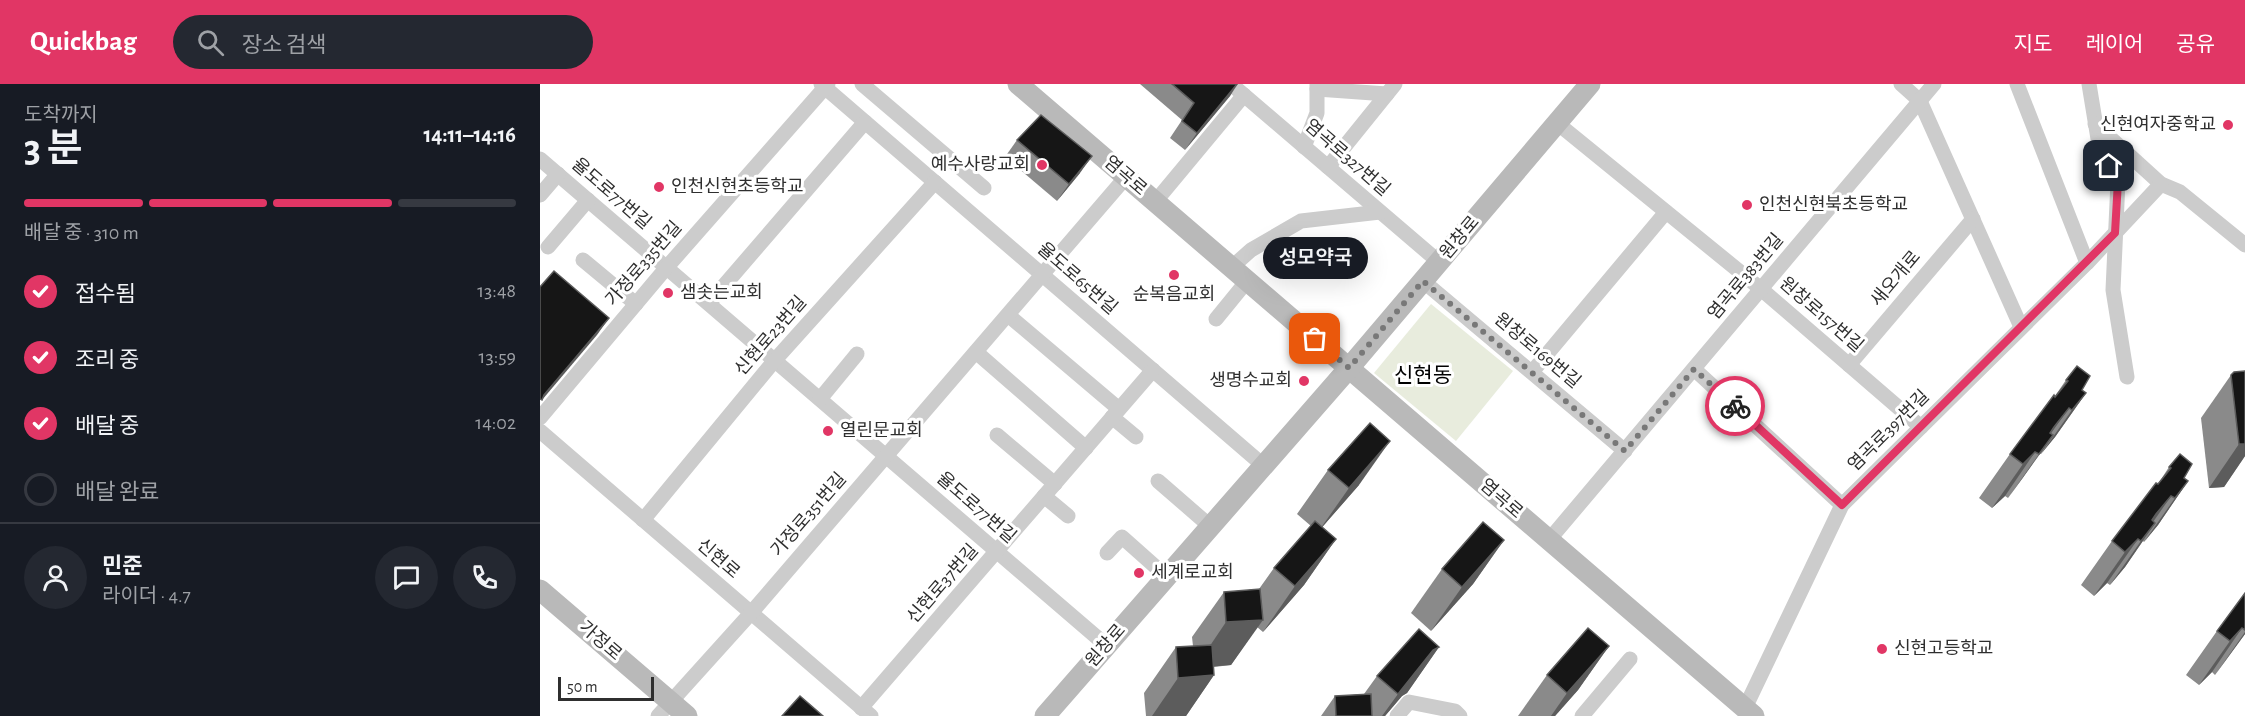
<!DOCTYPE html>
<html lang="ko">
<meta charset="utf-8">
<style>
body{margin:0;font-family:"Alegreya Sans","Noto Sans KR",sans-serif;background:#242831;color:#f1f3f6;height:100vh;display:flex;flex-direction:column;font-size:22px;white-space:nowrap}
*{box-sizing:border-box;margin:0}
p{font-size:20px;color:#9ea1a6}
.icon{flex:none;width:33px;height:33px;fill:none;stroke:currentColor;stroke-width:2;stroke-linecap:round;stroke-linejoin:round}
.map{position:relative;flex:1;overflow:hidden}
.drawer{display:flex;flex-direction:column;background:#171b24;width:540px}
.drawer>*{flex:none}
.scale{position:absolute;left:18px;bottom:15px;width:96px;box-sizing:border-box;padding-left:6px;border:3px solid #2f2f2f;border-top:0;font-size:16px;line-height:21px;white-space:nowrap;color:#2f2f2f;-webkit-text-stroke:4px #fff;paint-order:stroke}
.pin{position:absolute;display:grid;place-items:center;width:51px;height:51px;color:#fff;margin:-26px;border-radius:12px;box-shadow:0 3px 9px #0006}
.courier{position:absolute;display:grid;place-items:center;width:60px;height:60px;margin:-30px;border:4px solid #e13665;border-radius:50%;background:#fff;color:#222;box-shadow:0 2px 8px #0007}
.bubble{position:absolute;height:42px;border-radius:21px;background:#171b24;box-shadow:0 6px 24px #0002;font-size:20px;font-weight:600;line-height:42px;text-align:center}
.head em{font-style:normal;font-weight:600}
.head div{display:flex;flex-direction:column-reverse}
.head{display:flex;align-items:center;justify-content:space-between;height:102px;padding:0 24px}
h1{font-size:39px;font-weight:600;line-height:45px}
.bar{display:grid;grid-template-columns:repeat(4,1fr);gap:9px 6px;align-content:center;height:72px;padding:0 24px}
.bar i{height:8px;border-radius:4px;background:#363941}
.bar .active{background:#e13665}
.bar p{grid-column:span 4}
.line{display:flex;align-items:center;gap:15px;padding:0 24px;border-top:2px solid #363941}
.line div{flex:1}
.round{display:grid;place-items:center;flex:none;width:63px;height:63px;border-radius:32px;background:#242831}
ol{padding:0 24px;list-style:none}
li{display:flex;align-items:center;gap:18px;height:66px}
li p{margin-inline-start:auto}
li .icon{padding:6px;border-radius:50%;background:#e13665;color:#fff;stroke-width:4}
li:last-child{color:#9ea1a6}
li i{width:33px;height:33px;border:3px solid #363941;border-radius:50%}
header{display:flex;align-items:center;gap:36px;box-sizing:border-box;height:84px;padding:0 30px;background:#e13665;color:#fff}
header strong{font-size:28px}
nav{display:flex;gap:33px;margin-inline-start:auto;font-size:21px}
.search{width:420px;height:54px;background:#242831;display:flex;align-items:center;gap:15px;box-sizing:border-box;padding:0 21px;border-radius:33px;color:#9ea1a6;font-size:22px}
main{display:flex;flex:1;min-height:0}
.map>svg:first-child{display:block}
</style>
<header>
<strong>Quickbag</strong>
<div class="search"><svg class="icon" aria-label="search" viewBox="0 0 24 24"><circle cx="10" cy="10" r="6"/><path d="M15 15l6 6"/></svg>장소 검색</div>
<nav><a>지도</a><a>레이어</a><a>공유</a></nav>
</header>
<main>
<section class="drawer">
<div class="head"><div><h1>3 분</h1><p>도착까지</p></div><em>14:11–14:16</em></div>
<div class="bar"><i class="active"></i><i class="active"></i><i class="active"></i><i></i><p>배달 중 · 310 m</p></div>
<ol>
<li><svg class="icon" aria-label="check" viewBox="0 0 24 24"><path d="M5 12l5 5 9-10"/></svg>접수됨<p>13:48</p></li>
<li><svg class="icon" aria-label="check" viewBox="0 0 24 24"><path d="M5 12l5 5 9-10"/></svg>조리 중<p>13:59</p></li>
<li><svg class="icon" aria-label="check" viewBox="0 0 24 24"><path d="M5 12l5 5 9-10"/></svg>배달 중<p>14:02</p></li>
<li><i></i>배달 완료</li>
</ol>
<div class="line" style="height:108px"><a class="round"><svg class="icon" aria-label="person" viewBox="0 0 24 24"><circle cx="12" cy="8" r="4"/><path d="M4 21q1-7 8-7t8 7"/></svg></a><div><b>민준</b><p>라이더 · 4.7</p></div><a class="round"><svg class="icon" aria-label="chat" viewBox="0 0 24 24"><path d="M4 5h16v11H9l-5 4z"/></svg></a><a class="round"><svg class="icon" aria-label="phone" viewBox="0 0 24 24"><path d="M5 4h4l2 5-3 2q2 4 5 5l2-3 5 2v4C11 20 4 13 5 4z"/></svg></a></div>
</section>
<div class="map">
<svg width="1705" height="632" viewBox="0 0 1705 632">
<rect width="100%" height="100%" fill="#fff"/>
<path fill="#e8ecdd" d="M891,220L973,287L916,357L834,289Z"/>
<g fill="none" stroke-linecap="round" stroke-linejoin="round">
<g stroke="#ccc" stroke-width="15">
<path d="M281,0L724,382"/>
<path d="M322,0L444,104"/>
<path d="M691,0L899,178"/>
<path d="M1361,0L1380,17L1481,243"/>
<path d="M1477,0L1547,179"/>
<path d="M1549,0L1560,67L1578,97L1573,206L1587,293"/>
<path d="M777,5L847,10"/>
<path d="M1017,39L1221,205L1381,343"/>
<path d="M1555,40L1621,100L1640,108L1705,161"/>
<path d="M764,63L777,29V0"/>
<path d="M0,75L567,562"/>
<path d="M788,83L855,0"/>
<path d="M0,111L18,90"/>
<path d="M615,118L704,11"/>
<path d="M8,163L48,116"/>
<path d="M43,176L96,220"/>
<path d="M692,183L711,166L761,137L840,128"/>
<path d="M883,197L1085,367"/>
<path d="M169,219L325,38"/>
<path d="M468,231L579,325"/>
<path d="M676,235L707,197"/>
<path d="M436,268L546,364"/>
<path d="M1309,281L1433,135"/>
<path d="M1154,285L1302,421"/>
<path d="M992,288L1126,128"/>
<path d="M280,315L317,270"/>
<path d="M572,333L596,353"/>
<path d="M0,334L127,183L288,0"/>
<path d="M0,347L331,632"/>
<path d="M457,351L515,400"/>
<path d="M618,397L671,443"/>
<path d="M504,412L528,432"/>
<path d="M103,436L235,276L395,98"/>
<path d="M1009,456L1394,0"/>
<path d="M567,469L582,453L627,493"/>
<path d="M321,624L613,286"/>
<path d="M1205,624L1302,421L1547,179L1621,100"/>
<path d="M118,632L211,529L586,93"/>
<path d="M857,632L869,618L915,627L920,632"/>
<path d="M1042,632L1090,575"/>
</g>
<g stroke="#b9b9b9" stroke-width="21">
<path d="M478,0L1214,632"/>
<path d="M0,506L147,632"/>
<path d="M505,632L809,284L1050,0"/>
</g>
</g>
<g fill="#8a8a8a">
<path d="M600,0H698L690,12L645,66L630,54L642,36Z"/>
<path d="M477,56L540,89L517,117L465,73Z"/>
<path d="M1705,287V372L1684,403L1669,404L1661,334L1691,291Z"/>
<path d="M1526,296L1546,309L1515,353L1501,370H1500L1468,414L1465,412L1452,424L1439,414L1470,370L1515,312Z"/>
<path d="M1629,383L1648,397L1618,441L1604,458L1603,457L1585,483L1570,501L1567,499L1554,512L1541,501L1572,457L1618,400Z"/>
<path d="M788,386L819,401L782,443L796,455L764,501L723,548L717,543L691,581L674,583V591L646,632H606L604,609L636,563L653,562L652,553L684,508L719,505L734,484L771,442L757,430Z"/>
<path d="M964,456L933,500L891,547L871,529L902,485Z"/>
<path d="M1705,509V550L1675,591L1672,588L1659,601L1646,591L1677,547Z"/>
<path d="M1069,562L1038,606L1015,632H978L1007,591Z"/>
<path d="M899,563L867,609L862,612L845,632H781L795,612L824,610L837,592Z"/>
</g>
<g fill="#5c5c5c">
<path d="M697,0L690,12L645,66L657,49Z"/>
<path d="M552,72L540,89L517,117L529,100Z"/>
<path d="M69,234L57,251L2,316L4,311Z"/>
<path d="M1546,309L1515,353L1501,370L1532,326Z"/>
<path d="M1529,324L1497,369L1514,343Z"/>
<path d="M1513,351L1482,395L1468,414L1499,370Z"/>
<path d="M850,357L819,401L778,448L809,404Z"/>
<path d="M1705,357V372L1684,403L1669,404L1699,360Z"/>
<path d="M1495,368L1465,412L1452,424L1483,380Z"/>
<path d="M1648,397L1618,441L1604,458L1635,414Z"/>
<path d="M1631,412L1600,457L1616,430Z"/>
<path d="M1615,439L1585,483L1570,501L1601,457Z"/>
<path d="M796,455L764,501L723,548L755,502Z"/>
<path d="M1598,455L1567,499L1554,512L1585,468Z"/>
<path d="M964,456L933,500L891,547L922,503Z"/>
<path d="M723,536L691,581L655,584L686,538Z"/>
<path d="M1702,544L1672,588L1659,601L1690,557Z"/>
<path d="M1705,548V550L1675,591Z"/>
<path d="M1069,562L1038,606L1015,632H1011L1027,609Z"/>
<path d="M899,563L867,609L862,612L845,632H842L858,610L893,566Z"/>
<path d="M674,591L646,632H612L638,594Z"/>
</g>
<g fill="#161616" stroke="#5c5c5c" stroke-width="1.5">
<path d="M632,0H697L657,49L642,37L654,19Z"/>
<path d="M501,31L552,72L529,100L477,56Z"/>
<path d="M14,187L69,234L4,311L2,316L0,315V203Z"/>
<path d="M1537,282L1550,292L1542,306L1546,309L1532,326L1529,324L1514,343L1510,349L1513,351L1499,370L1495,368L1483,380L1470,370L1514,311L1515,313L1528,297L1526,296Z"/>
<path d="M1705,287V360H1699L1691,291L1694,288Z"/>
<path d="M830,339L850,357L809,404L788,386Z"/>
<path d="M1640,370L1652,380L1644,394L1648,397L1635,414L1631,412L1616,430L1612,436L1615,439L1601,457L1598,455L1585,468L1572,457L1616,399L1618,400L1631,384L1629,383Z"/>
<path d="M775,437L796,455L755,502L734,484Z"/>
<path d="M943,438L964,456L922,503L902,485Z"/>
<path d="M720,505L723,536L686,538L684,508Z"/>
<path d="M1705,509V546L1702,544L1690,557L1677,547Z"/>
<path d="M1048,544L1069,562L1027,609L1007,591Z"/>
<path d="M879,545L899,563L893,566L858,610L837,592Z"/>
<path d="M672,561L674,591L638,594L636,563Z"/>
<path d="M831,610L832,632H796L795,612Z"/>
<path d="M260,612L283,632H242Z"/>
</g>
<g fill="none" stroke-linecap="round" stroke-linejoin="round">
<path stroke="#787878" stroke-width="6" stroke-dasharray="0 10.8" d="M775,255L809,284L883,197L1085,367L1154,285L1195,322"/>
<path stroke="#e13665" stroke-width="8" d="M1195,322L1302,421L1575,149L1578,97L1569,82"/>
</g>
<g fill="#e13665" stroke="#fff" stroke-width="2">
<circle cx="1688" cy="41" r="6"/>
<circle cx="502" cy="81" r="6"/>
<circle cx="119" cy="103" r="6"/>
<circle cx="1207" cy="121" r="6"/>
<circle cx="634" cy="191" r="6"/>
<circle cx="128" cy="209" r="6"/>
<circle cx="764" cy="297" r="6"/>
<circle cx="288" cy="347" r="6"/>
<circle cx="599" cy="489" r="6"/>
<circle cx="1342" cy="565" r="6"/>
</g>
<g text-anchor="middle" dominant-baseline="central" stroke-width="6" stroke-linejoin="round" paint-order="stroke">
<g font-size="18" fill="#2f2f2f" stroke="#fff" text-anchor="start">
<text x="1676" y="41" text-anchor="end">신현여자중학교</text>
<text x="490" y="81" text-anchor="end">예수사랑교회</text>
<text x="131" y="103">인천신현초등학교</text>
<text x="1219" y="121">인천신현북초등학교</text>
<text x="140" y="209">샘솟는교회</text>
<text x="634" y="211" text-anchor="middle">순복음교회</text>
<text x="752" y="297" text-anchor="end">생명수교회</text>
<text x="300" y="347">열린문교회</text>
<text x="611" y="489">세계로교회</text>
<text x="1354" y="565">신현고등학교</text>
</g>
<g font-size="18" fill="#2f2f2f" stroke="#fff">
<text transform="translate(807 74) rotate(41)">염곡로327번길</text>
<text transform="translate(585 92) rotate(41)">염곡로</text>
<text transform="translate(71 110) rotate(41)">율도로77번길</text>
<text transform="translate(920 154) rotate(-50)">원창로</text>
<text transform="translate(104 180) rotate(-49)">가정로335번길</text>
<text transform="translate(1206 193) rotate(-50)">염곡로383번길</text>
<text transform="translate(537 195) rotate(41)">율도로65번길</text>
<text transform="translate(1356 195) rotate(-50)">새오개로</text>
<text transform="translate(1281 231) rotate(41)">원창로157번길</text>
<text transform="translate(231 252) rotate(-49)">신현로23번길</text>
<text transform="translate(997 267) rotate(40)">원창로169번길</text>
<text transform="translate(1349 347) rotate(-45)">염곡로397번길</text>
<text transform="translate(961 415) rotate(41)">염곡로</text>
<text transform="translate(436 424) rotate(41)">율도로77번길</text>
<text transform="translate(269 431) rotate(-49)">가정로351번길</text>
<text transform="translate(178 475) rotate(41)">신현로</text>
<text transform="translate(403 500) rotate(-49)">신현로37번길</text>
<text transform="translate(60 557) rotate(41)">가정로</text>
<text transform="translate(566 562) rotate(-49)">원창로</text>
</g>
<g font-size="21" fill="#000" stroke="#fff">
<text x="883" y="291">신현동</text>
</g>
</g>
</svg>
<div class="scale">50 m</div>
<div class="pin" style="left:775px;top:255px;background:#ea580c"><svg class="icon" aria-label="bag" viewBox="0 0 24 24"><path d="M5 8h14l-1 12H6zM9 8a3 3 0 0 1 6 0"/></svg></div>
<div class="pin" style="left:1569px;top:82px;background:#1f2937"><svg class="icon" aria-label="home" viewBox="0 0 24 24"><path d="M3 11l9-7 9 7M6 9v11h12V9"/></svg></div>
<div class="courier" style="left:1195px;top:322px"><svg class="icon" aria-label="bike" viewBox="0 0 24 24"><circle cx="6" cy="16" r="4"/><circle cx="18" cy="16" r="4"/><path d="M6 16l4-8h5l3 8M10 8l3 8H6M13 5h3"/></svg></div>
<div class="bubble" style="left:723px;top:153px;width:105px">성모약국</div>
</div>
</main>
